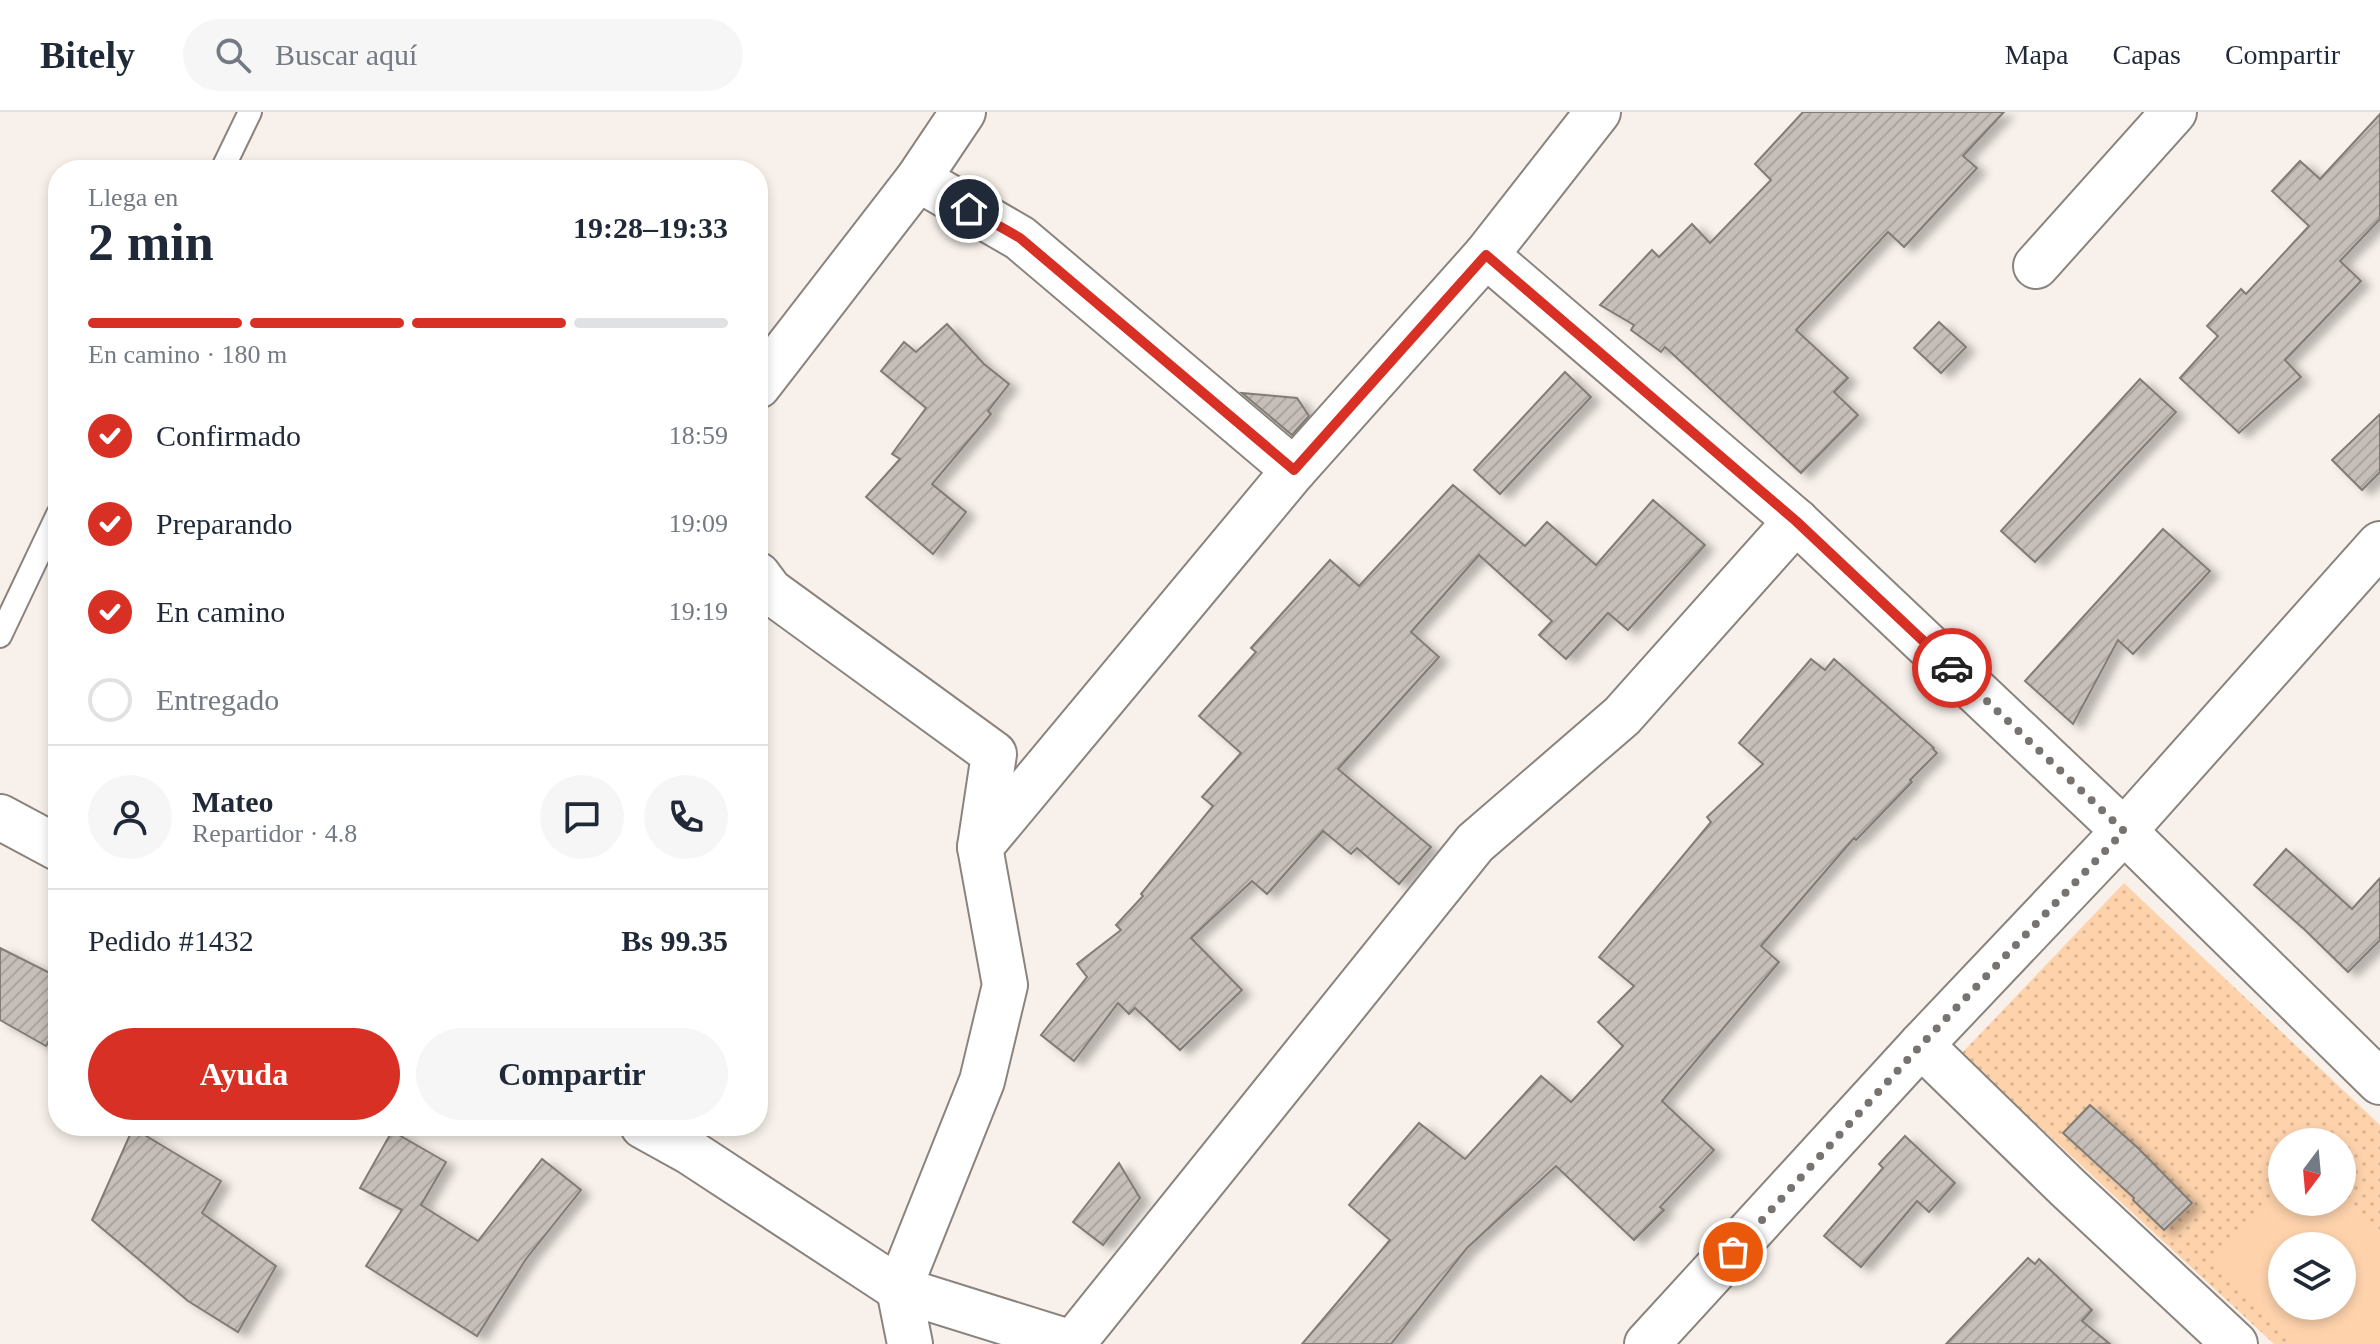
<!DOCTYPE html>
<html lang="es">
<meta charset="utf-8">
<style>
body{margin:0;font-family:Georgia,serif;background:#f6f6f7;color:#1f2937;height:100vh;display:flex;flex-direction:column;font-size:30px;white-space:nowrap}
*{box-sizing:border-box;margin:0}
p{font-size:26px;color:#747a83}
.icon{flex:none;width:44px;height:44px;fill:none;stroke:currentColor;stroke-width:2;stroke-linecap:round;stroke-linejoin:round}
.map{position:relative;flex:1;overflow:hidden}
.side{position:absolute;left:48px;top:48px;width:720px;height:976px;display:flex;flex-direction:column;background:#fff;border-radius:32px;box-shadow:0 4px 12px #0003}
.side>*{flex:none}
.needle{width:52px;rotate:196deg}
.buttons{position:absolute;left:2268px;top:1016px;display:grid;gap:16px}
.buttons a{display:grid;place-items:center;width:88px;height:88px;border-radius:50%;background:#fff;box-shadow:0 4px 12px #0003;font-size:40px}
.pin{position:absolute;display:grid;place-items:center;width:68px;height:68px;color:#fff;margin:-34px;border:4px solid #fff;border-radius:50%;box-shadow:0 2px 8px #0007}
.courier{position:absolute;display:grid;place-items:center;width:80px;height:80px;margin:-40px;border:6px solid #d93025;border-radius:50%;background:#fff;color:#222;box-shadow:0 2px 10px #0007}
.head em{font-style:normal;font-weight:800}
.head div{display:flex;flex-direction:column-reverse}
.head{display:flex;align-items:center;justify-content:space-between;height:136px;padding:0 40px}
h1{font-size:52px;font-weight:800;line-height:60px}
.bar{display:grid;grid-template-columns:repeat(4,1fr);gap:12px 8px;align-content:center;height:96px;padding:0 40px}
.bar i{height:10px;border-radius:6px;background:#e0e1e3}
.bar .active{background:#d93025}
.bar p{grid-column:span 4}
.line{display:flex;align-items:center;gap:20px;padding:0 40px;border-top:2px solid #e0e1e3}
.line div{flex:1}
.round{display:grid;place-items:center;flex:none;width:84px;height:84px;border-radius:42px;background:#f6f6f7}
ol{padding:0 40px;list-style:none}
li{display:flex;align-items:center;gap:24px;height:88px}
li p{margin-inline-start:auto}
li .icon{padding:8px;border-radius:50%;background:#d93025;color:#fff;stroke-width:4}
li:last-child{color:#747a83}
li i{width:44px;height:44px;border:4px solid #e0e1e3;border-radius:50%}
.cta{display:flex;gap:16px;margin-top:auto;padding:16px 40px}
.cta a{flex:1;height:92px;border-radius:48px;background:#d93025;color:#fff;font-size:32px;font-weight:800;line-height:92px;text-align:center}
.cta a+a{background:#f6f6f7;color:#1f2937}
header{display:flex;align-items:center;gap:48px;box-sizing:border-box;height:112px;padding:0 40px;background:#fff;border-bottom:2px solid #e0e1e3}
header strong{font-size:38px}
nav{display:flex;gap:44px;margin-inline-start:auto;font-size:28px}
.search{width:560px;height:72px;background:#f6f6f7;display:flex;align-items:center;gap:20px;box-sizing:border-box;padding:0 28px;border-radius:44px;color:#747a83;font-size:30px}
.map>svg:first-child{display:block}
</style>
<header>
<strong>Bitely</strong>
<div class="search"><svg class="icon" aria-label="search" viewBox="0 0 24 24"><circle cx="10" cy="10" r="6"/><path d="M15 15l6 6"/></svg>Buscar aquí</div>
<nav><a>Mapa</a><a>Capas</a><a>Compartir</a></nav>
</header>
<div class="map">
<svg width="2380" height="1232" viewBox="0 0 2380 1232">
<defs>
<pattern id="grass-dots" width="8" height="8" patternUnits="userSpaceOnUse" patternTransform="scale(2)"><rect width="8" height="8" fill="#fed3ac"/><path d="M2 2h.1M6 6h.1" fill="none" stroke="#dab594" stroke-width="1.8" stroke-linecap="round"/></pattern>
<pattern id="building-hatch" width="6" height="6" patternUnits="userSpaceOnUse" patternTransform="scale(2)"><rect width="6" height="6" fill="#c6bfb9"/><path d="M-1 1l2-2M0 6l6-6M5 7l2-2" fill="none" stroke="#aba49f"/></pattern>
<filter id="shadow"><feDropShadow dx="9" dy="5" stdDeviation="4" flood-color="#0004"/></filter>
</defs>
<rect width="100%" height="100%" fill="#f8f1eb"/>
<path fill="url(#grass-dots)" fill-rule="evenodd" d="M2124,771L2380,1013V1232H2274L1961,942ZM2282,1030H2342V1090H2282ZM2282,1134H2342V1194H2282Z"/>
<path fill="#fed3ac" fill-rule="evenodd" d="M2282,1076V1090H2342V1084L2380,1120V1232H2300L2212,1150ZM2282,1134H2342V1194H2282Z"/>
<g fill="url(#building-hatch)" stroke="#817b75" stroke-width="2" filter="url(#shadow)">
<path d="M1803,0H2004L1963,44L1977,56L1904,135L1888,120L1796,218L1848,266L1834,280L1858,303L1801,361L1665,235L1661,240L1631,218L1634,213L1600,193L1652,138L1659,145L1692,112L1710,131L1771,68L1755,52Z"/>
<path d="M2380,2V107L2340,149L2361,169L2285,248L2301,265L2239,321L2180,266L2218,224L2207,214L2241,177L2246,182L2309,114L2272,79L2300,49L2320,67Z"/>
<path d="M1939,210L1966,235L1941,261L1914,236Z"/>
<path d="M947,212L984,252L1009,272L988,299L991,302L932,372L966,400L933,442L866,385L900,347L892,342L926,296L881,259L904,230L916,240Z"/>
<path d="M1565,260L1591,285L1500,382L1474,358Z"/>
<path d="M2140,267L2176,300L2035,450L2001,419Z"/>
<path d="M1242,281L1297,286L1309,304L1292,323Z"/>
<path d="M2380,302V360L2362,378L2332,348Z"/>
<path d="M1453,373L1525,434L1547,410L1596,453L1653,388L1705,433L1628,518L1608,501L1566,547L1539,523L1552,509L1479,443L1411,520L1439,545L1338,657L1431,735L1399,772L1357,736L1351,742L1323,719L1267,782L1252,769L1191,826L1242,878L1180,938L1135,896L1129,902L1118,891L1074,949L1041,923L1087,865L1077,852L1121,818L1116,813L1143,784L1141,782L1213,694L1202,685L1241,641L1199,604L1256,540L1251,536L1330,448L1359,474Z"/>
<path d="M2163,417L2210,459L2133,542L2118,528L2073,612L2025,569Z"/>
<path d="M1811,547L1825,558L1834,547L1934,636L1933,637L1937,641L1910,668L1912,670L1856,728L1854,726L1761,834L1779,850L1662,989L1714,1038L1660,1095L1664,1098L1634,1128L1556,1054L1467,1136L1391,1232H1302L1390,1128L1349,1093L1419,1011L1465,1047L1541,964L1571,990L1623,934L1598,910L1634,874L1599,845L1711,710L1707,705L1763,652L1739,631Z"/>
<path d="M2286,737L2352,797L2380,766V828L2348,860L2305,818L2254,773Z"/>
<path d="M0,836L58,865V913L46,934L0,908Z"/>
<path d="M2090,993L2138,1036L2192,1091L2164,1118L2133,1088L2134,1086L2063,1021Z"/>
<path d="M133,1016L221,1069L202,1101L276,1154L238,1220L188,1189L92,1108Z"/>
<path d="M392,1019L446,1050L421,1093L478,1129L542,1047L581,1078L526,1147L477,1224L366,1154L402,1098L360,1076Z"/>
<path d="M1905,1024L1955,1071L1929,1100L1917,1089L1861,1155L1824,1124L1883,1056L1879,1052Z"/>
<path d="M1119,1051L1140,1086L1103,1133L1073,1110Z"/>
<path d="M2028,1146L2035,1152L2039,1147L2092,1198L2082,1209L2110,1232H1946Z"/>
</g>
<g fill="none" stroke-linecap="round" stroke-linejoin="round">
<defs>
<g id="lane">
<path d="M222,58L250,0"/>
<path d="M0,524L58,402"/>
</g>
<g id="street">
<path d="M918,67L1020,126L1294,358"/>
<path d="M1486,143L1796,409L2124,719L2380,970"/>
<path d="M2036,154L2174,0"/>
<path d="M758,274L918,67L963,0"/>
<path d="M758,463L770,479L994,642L980,735L1005,873L982,969L899,1177L910,1232"/>
<path d="M0,705L58,736"/>
<path d="M980,735L1294,358L1486,143L1598,0"/>
<path d="M1921,933L2068,1076L2235,1232"/>
<path d="M643,1014L690,1040L899,1177L1075,1232"/>
<path d="M1072,1232L1475,731L1622,604L1796,409"/>
<path d="M1647,1232L1921,933L2124,719L2380,432"/>
</g>
</defs>
<use href="#lane" stroke="#8a837e" stroke-width="26"/>
<use href="#street" stroke="#8a837e" stroke-width="48"/>
<use href="#lane" stroke="#fff" stroke-width="22"/>
<use href="#street" stroke="#fff" stroke-width="44"/>
</g>
<g fill="none" stroke-linecap="round" stroke-linejoin="round">
<path stroke="#777370" stroke-width="8" stroke-dasharray="0 14.4" d="M1733,1140L1921,933L2124,719L1952,556"/>
<path stroke="#d93025" stroke-width="10" d="M969,97L1020,126L1294,358L1486,143L1796,409L1952,556"/>
</g>
</svg>
<div class="buttons">
<a><svg class="needle" viewBox="-14 -14 28 28"><path d="M0-13l5 13h-10z" fill="#e53935"/><path d="M0 13l5-13h-10z" fill="#747a83"/></svg></a>
<a><svg class="icon" aria-label="layers" viewBox="0 0 24 24"><path d="M12 4l9 5-9 5-9-5zM3 14l9 5 9-5"/></svg></a>
</div>
<div class="pin" style="left:1733px;top:1140px;background:#ea580c"><svg class="icon" aria-label="bag" viewBox="0 0 24 24"><path d="M5 8h14l-1 12H6zM9 8a3 3 0 0 1 6 0"/></svg></div>
<div class="pin" style="left:969px;top:97px;background:#1f2937"><svg class="icon" aria-label="home" viewBox="0 0 24 24"><path d="M3 11l9-7 9 7M6 9v11h12V9"/></svg></div>
<div class="courier" style="left:1952px;top:556px"><svg class="icon" aria-label="car" viewBox="0 0 24 24"><path d="M5 17H2v-5l4-1 3-4h7l3 4 3 1v5h-3M9 17h6M6 11h13"/><circle cx="7" cy="17" r="2"/><circle cx="17" cy="17" r="2"/></svg></div>
<section class="side">
<div class="head"><div><h1>2 min</h1><p>Llega en</p></div><em>19:28–19:33</em></div>
<div class="bar"><i class="active"></i><i class="active"></i><i class="active"></i><i></i><p>En camino · 180 m</p></div>
<ol>
<li><svg class="icon" aria-label="check" viewBox="0 0 24 24"><path d="M5 12l5 5 9-10"/></svg>Confirmado<p>18:59</p></li>
<li><svg class="icon" aria-label="check" viewBox="0 0 24 24"><path d="M5 12l5 5 9-10"/></svg>Preparando<p>19:09</p></li>
<li><svg class="icon" aria-label="check" viewBox="0 0 24 24"><path d="M5 12l5 5 9-10"/></svg>En camino<p>19:19</p></li>
<li><i></i>Entregado</li>
</ol>
<div class="line" style="height:144px"><a class="round"><svg class="icon" aria-label="person" viewBox="0 0 24 24"><circle cx="12" cy="8" r="4"/><path d="M4 21q1-7 8-7t8 7"/></svg></a><div><b>Mateo</b><p>Repartidor · 4.8</p></div><a class="round"><svg class="icon" aria-label="chat" viewBox="0 0 24 24"><path d="M4 5h16v11H9l-5 4z"/></svg></a><a class="round"><svg class="icon" aria-label="phone" viewBox="0 0 24 24"><path d="M5 4h4l2 5-3 2q2 4 5 5l2-3 5 2v4C11 20 4 13 5 4z"/></svg></a></div>
<div class="line" style="height:104px"><div>Pedido #1432</div><b>Bs 99.35</b></div>
<div class="cta"><a>Ayuda</a><a>Compartir</a></div>
</section>
</div>
